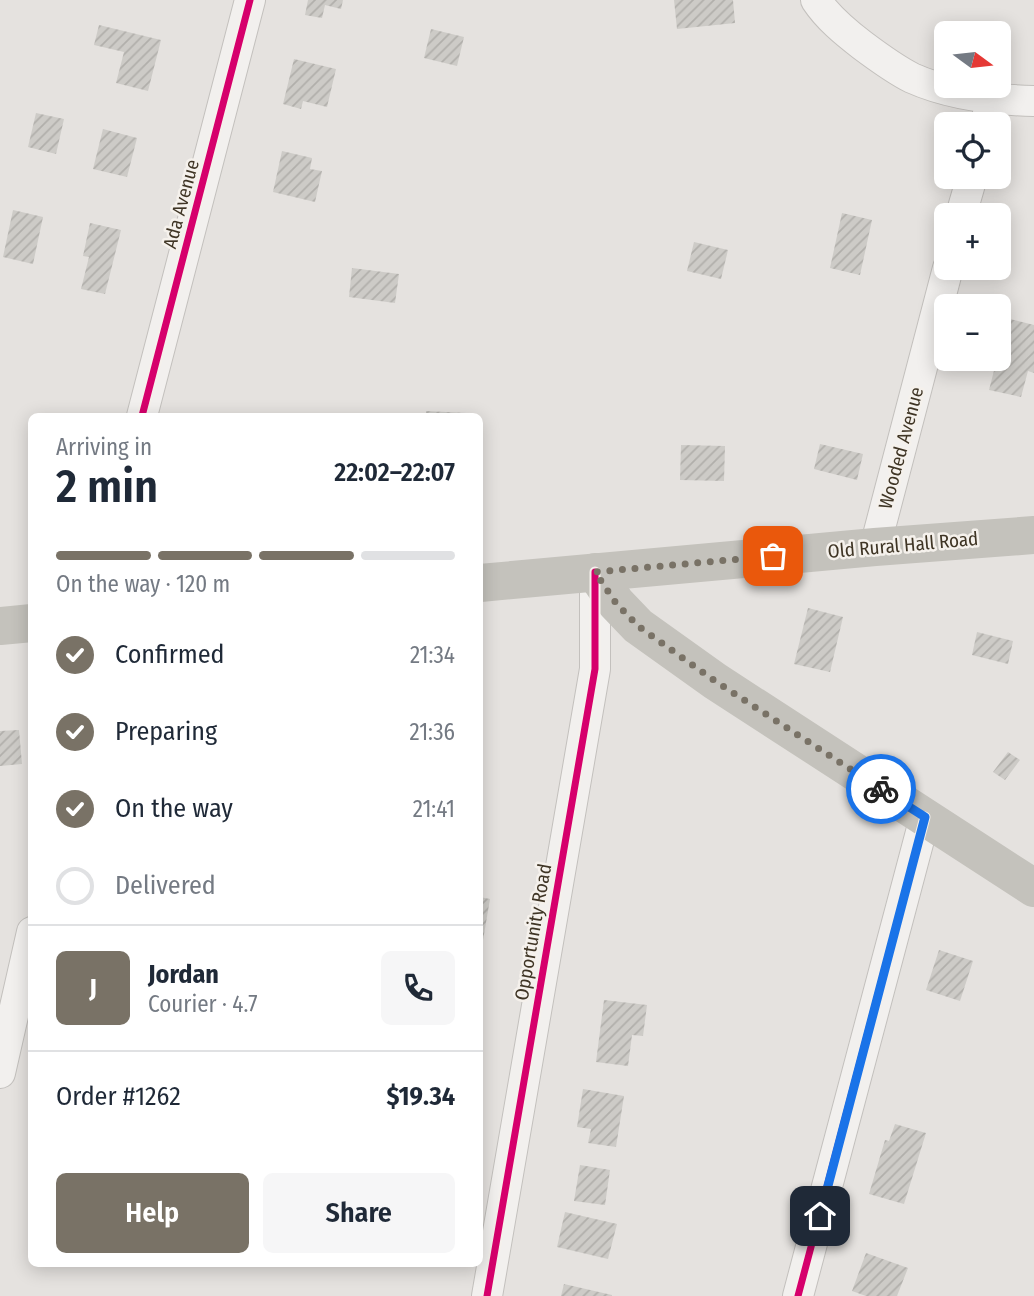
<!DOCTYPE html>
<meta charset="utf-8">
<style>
body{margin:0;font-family:"Fira Sans Condensed",sans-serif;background:#f6f6f7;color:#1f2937;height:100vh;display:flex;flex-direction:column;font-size:26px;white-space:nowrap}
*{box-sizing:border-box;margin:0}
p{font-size:23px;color:#747a83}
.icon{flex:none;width:38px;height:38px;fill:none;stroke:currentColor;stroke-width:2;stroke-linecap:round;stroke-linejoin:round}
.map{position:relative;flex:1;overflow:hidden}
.panel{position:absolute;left:28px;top:413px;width:455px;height:854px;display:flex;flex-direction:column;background:#fff;border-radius:10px;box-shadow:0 4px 18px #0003}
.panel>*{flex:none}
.needle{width:46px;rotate:105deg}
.controls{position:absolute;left:934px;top:21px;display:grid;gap:14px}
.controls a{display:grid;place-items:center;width:77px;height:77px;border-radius:10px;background:#fff;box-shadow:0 4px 18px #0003;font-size:35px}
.pin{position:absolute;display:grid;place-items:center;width:60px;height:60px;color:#fff;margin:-30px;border-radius:14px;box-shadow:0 4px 10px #0006}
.courier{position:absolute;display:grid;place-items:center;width:70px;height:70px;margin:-35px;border:5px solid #1a73e8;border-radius:50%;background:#fff;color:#222;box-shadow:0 2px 9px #0007}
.headline em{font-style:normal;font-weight:600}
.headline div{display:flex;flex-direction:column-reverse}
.headline{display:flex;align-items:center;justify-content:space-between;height:119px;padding:0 28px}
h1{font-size:46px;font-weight:600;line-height:52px}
.bar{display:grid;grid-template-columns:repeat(4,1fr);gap:10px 7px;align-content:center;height:84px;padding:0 28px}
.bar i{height:9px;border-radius:5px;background:#e0e1e3}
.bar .current{background:#797266}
.bar p{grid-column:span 4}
.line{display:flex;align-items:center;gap:18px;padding:0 28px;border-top:2px solid #e0e1e3}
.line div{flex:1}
.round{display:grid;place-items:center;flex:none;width:74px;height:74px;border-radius:10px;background:#f6f6f7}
ol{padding:0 28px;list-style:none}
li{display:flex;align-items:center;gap:21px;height:77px}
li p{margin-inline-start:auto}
li .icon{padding:7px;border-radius:50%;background:#797266;color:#fff;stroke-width:4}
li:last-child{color:#747a83}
li i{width:38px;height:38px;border:4px solid #e0e1e3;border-radius:50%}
.primary-button{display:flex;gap:14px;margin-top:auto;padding:14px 28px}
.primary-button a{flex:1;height:80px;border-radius:10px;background:#797266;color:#fff;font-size:28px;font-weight:600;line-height:80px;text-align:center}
.primary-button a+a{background:#f6f6f7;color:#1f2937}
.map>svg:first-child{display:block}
</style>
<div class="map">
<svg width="1034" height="1296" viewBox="0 0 1034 1296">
<defs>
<pattern id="building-hatch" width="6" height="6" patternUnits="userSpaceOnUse" patternTransform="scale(1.75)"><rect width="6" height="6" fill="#cdcbc7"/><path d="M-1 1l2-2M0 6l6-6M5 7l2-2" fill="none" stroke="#b1afab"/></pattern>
</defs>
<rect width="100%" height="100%" fill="#e5e2df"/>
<g fill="url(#building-hatch)">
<path d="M308,0H343L341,9L325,5L322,18L305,15Z"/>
<path d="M674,0H733L735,23L677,29Z"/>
<path d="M99,25L161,40L148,91L116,83L124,52L94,45Z"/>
<path d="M431,29L464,37L457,66L424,58Z"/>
<path d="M294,59L336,69L327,107L303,101L301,109L283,104Z"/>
<path d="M36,113L64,119L56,154L28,147Z"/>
<path d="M103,129L137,138L127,177L93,169Z"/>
<path d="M282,151L312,158L310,169L322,171L315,202L273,192Z"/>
<path d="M13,210L43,217L33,264L3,257Z"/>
<path d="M842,213L872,220L860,275L830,268Z"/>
<path d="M90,223L121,230L105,294L81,289L89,257L83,256Z"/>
<path d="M694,242L728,250L721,279L687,271Z"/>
<path d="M352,268L399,274L395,303L349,297Z"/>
<path d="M1006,318L1034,325V373L1028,371L1021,397L989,390L997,359H999V348Z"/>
<path d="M426,411L466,413V416H426Z"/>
<path d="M820,444L863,454L857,480L814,469Z"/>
<path d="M681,445L725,446L724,481L680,480Z"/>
<path d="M808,608L843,617L830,672L794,664Z"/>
<path d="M977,632L1013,641L1008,664L972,655Z"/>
<path d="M19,730L22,764L0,766V731Z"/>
<path d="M1008,752L1020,760L1005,780L993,772Z"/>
<path d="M480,897L490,899L482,946L480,945Z"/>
<path d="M939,950L973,961L960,1001L926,990Z"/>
<path d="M604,1000L647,1005L643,1036L632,1035L628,1066L596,1062Z"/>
<path d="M583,1089L624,1096L616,1147L588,1143L591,1129L577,1127Z"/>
<path d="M895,1124L926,1133L904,1204L869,1194L885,1140L889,1141Z"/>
<path d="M580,1165L610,1170L605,1205L574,1201Z"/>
<path d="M565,1212L617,1224L608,1259L557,1247Z"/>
<path d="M866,1253L908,1268L897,1296H866L852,1291Z"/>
<path d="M564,1284L612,1295V1296H561Z"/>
</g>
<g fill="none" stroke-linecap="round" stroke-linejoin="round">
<defs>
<g id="minor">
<path d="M816,0C828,18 845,32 862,45C878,57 894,69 912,78C950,95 993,100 1034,101"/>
<path d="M985,124L992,100"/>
<path d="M961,215L972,177"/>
<path d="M142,416L250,0"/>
<path d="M875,547L948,268"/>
<path d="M0,1073L32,932"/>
<path d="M487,1296L595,669V572"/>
<path d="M798,1296L925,817"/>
</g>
</defs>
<use href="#minor" stroke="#c3c0bd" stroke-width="32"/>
<use href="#minor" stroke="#f2f0ee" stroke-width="30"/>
<g stroke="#c4c2bc" stroke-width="38">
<path d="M595,572L616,603L638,626L715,681L1034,888"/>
<path d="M480,583L875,547L1034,535"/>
<path d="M0,626L32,623"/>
</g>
<defs>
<g id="cycleway">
<path d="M142,416L250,0"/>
<path d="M487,1296L595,669V572"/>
<path d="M798,1296L925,817"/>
</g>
</defs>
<use href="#cycleway" stroke="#f5f1ec" stroke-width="11"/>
<use href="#cycleway" stroke="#d6006c" stroke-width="7"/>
</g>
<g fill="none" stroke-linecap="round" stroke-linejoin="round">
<path stroke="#797266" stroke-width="7" stroke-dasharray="0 12.6" d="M773,556L595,572L616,603L638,626L715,681L881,789"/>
<path stroke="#1a73e8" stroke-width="9" d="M820,1216L925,817L881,789"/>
</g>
<g text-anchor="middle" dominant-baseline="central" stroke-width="5" stroke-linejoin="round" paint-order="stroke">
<g font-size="19" fill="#3f3525" stroke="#f5f1ec">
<text transform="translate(181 204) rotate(-75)">Ada Avenue</text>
<text transform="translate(901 448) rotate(-75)">Wooded Avenue</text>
<text transform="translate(903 545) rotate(-5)">Old Rural Hall Road</text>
<text transform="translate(533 932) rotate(-80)">Opportunity Road</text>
</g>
</g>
</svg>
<div class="controls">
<a><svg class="needle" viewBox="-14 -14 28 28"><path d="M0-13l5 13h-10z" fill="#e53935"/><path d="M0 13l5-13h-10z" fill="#747a83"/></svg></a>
<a><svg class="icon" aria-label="locate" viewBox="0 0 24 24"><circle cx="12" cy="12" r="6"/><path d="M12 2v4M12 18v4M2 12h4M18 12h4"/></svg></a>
<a>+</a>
<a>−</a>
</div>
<div class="pin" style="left:773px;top:556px;background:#ea580c"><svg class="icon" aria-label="bag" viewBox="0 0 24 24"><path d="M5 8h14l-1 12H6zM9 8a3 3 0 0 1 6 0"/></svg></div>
<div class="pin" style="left:820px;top:1216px;background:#1f2937"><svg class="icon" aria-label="home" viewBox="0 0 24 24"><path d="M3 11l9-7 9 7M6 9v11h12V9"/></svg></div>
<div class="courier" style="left:881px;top:789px"><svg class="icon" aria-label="bike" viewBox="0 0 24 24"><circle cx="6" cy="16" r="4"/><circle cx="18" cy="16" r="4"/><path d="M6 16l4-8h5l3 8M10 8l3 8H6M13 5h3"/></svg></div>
<section class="panel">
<div class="headline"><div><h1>2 min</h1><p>Arriving in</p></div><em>22:02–22:07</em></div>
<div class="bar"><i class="current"></i><i class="current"></i><i class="current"></i><i></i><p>On the way · 120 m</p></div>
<ol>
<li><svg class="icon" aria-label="check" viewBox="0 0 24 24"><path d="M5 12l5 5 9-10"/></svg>Confirmed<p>21:34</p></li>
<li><svg class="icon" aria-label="check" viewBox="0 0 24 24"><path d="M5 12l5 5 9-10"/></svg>Preparing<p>21:36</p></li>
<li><svg class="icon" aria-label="check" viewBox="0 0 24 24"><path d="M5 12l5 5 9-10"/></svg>On the way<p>21:41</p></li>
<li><i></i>Delivered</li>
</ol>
<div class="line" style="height:126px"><b class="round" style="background:#797266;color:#fff">J</b><div><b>Jordan</b><p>Courier · 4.7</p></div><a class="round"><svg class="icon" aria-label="phone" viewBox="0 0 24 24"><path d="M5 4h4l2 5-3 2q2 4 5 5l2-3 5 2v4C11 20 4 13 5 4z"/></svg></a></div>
<div class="line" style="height:91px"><div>Order #1262</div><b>$19.34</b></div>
<div class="primary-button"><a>Help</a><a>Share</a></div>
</section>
</div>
